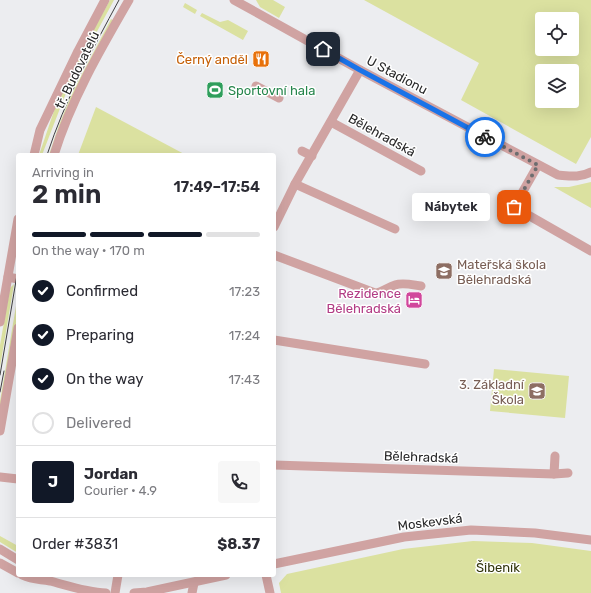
<!DOCTYPE html>
<meta charset="utf-8">
<style>
body{margin:0;font-family:Rubik,sans-serif;background:#f7f7f7;color:#2b2b33;height:100vh;display:flex;flex-direction:column;font-size:15px;white-space:nowrap}
*{box-sizing:border-box;margin:0}
p{font-size:13px;color:#7c7c81}
.icon{flex:none;width:22px;height:22px;fill:none;stroke:currentColor;stroke-width:2;stroke-linecap:round;stroke-linejoin:round}
.map{position:relative;flex:1;overflow:hidden}
.side{position:absolute;left:16px;top:153px;width:260px;height:424px;display:flex;flex-direction:column;background:#fff;border-radius:4px;box-shadow:0 4px 16px #0002}
.side>*{flex:none}
.controls{position:absolute;left:535px;top:12px;display:grid;gap:8px}
.controls a{display:grid;place-items:center;width:44px;height:44px;border-radius:4px;background:#fff;box-shadow:0 4px 16px #0002;font-size:20px}
.pin{position:absolute;display:grid;place-items:center;width:34px;height:34px;color:#fff;margin:-17px;border-radius:8px;box-shadow:0 2px 6px #0006}
.courier{position:absolute;display:grid;place-items:center;width:40px;height:40px;margin:-20px;border:3px solid #1a73e8;border-radius:50%;background:#fff;color:#222;box-shadow:0 1px 5px #0007}
.bubble{position:absolute;height:28px;border-radius:4px;background:#fff;box-shadow:0 4px 16px #0002;font-size:13px;font-weight:600;line-height:28px;text-align:center}
.head em{font-style:normal;font-weight:600}
.head div{display:flex;flex-direction:column-reverse}
.head{display:flex;align-items:center;justify-content:space-between;height:68px;padding:0 16px}
h1{font-size:26px;font-weight:600;line-height:30px}
.bar{display:grid;grid-template-columns:repeat(4,1fr);gap:6px 4px;align-content:center;height:48px;padding:0 16px}
.bar i{height:5px;border-radius:3px;background:#e1e1e2}
.bar .selected{background:#111827}
.bar p{grid-column:span 4}
.line{display:flex;align-items:center;gap:10px;padding:0 16px;border-top:1px solid #e1e1e2}
.line div{flex:1}
.round{display:grid;place-items:center;flex:none;width:42px;height:42px;border-radius:4px;background:#f7f7f7}
ol{padding:0 16px;list-style:none}
li{display:flex;align-items:center;gap:12px;height:44px}
li p{margin-inline-start:auto}
li .icon{padding:4px;border-radius:50%;background:#111827;color:#fff;stroke-width:4}
li:last-child{color:#7c7c81}
li i{width:22px;height:22px;border:2px solid #e1e1e2;border-radius:50%}
.map>svg:first-child{display:block}
</style>
<div class="map">
<svg width="591" height="593" viewBox="0 0 591 593">
<rect width="100%" height="100%" fill="#ecedf0"/>
<g fill="#dbe1a0" fill-rule="evenodd">
<path d="M110,0H114L80,63L64,98L42,155H39L55,108L94,29Z"/>
<path d="M256,0H273L285,7L279,18L260,7Z"/>
<path d="M364,0H591V137L576,164L461,100L479,63ZM542,19H572V49H542ZM542,71H572V101H542Z"/>
<path d="M185,3L197,10L195,14L183,7Z"/>
<path d="M202,13L220,22L228,20L248,31L243,40L200,16Z"/>
<path d="M111,19L114,21L52,155H49L59,125L72,93Z"/>
<path d="M96,107L186,155H78Z"/>
<path d="M591,182V208L554,187H569Z"/>
<path d="M14,284L0,367V345L10,288Z"/>
<path d="M18,294V317L0,421V401Z"/>
<path d="M494,369L569,376L565,418L490,411Z"/>
<path d="M0,536L18,546V553L0,542Z"/>
<path d="M473,541L532,543L591,551V593H281L279,583L287,574L403,549Z"/>
</g>
<g fill="none" stroke-linecap="round" stroke-linejoin="round">
<g stroke="#d0a3a2" stroke-width="9">
<path d="M234,0L360,70L558,175C570,176 580,178 591,172"/>
<path d="M256,86L279,98"/>
<path d="M331,122L421,171"/>
<path d="M302,151L312,156"/>
<path d="M34,155L40,130L78,51L105,0"/>
<path d="M54,155C71,100 100,50 129,0"/>
<path d="M538,165L514,207L591,251"/>
<path d="M295,184L395,229"/>
<path d="M274,227L295,184L360,70"/>
<path d="M274,255L375,293C382,293 388,287 395,285C403,282 413,285 421,286"/>
<path d="M8,277L18,279"/>
<path d="M0,322L18,219"/>
<path d="M274,340L425,364"/>
<path d="M0,431L18,328"/>
<path d="M274,465L554,474L568,473"/>
<path d="M554,474L555,456"/>
<path d="M0,477L18,479"/>
<path d="M0,549L18,560"/>
<path d="M0,563L18,573"/>
<path d="M274,564L404,537L471,530L535,533L591,540"/>
<path d="M22,575C33,580 39,579 50,581C69,586 86,592 106,593"/>
<path d="M266,575L270,593"/>
<path d="M115,593L118,575"/>
<path d="M134,593L147,592L226,575"/>
<path d="M192,593L194,583"/>
</g>
<g stroke="#404041" stroke-width="1">
<path d="M47,155C65,100 92,50 119,0"/>
<path d="M0,375L18,269"/>
<path d="M0,392L4,371"/>
</g>
</g>
<g fill="none" stroke-linecap="round" stroke-linejoin="round">
<path stroke="#6d6d6f" stroke-width="4" stroke-dasharray="0 7.2" d="M485,137L538,165L514,207"/>
<path stroke="#1a73e8" stroke-width="5" d="M323,49L360,70L485,137"/>
</g>
<defs>
<symbol id="restaurant-square" viewBox="-11 -11 22 22"><rect x="-9" y="-9" width="18" height="18" rx="4" fill="#e8710a" stroke="#fff"/><path d="M-5-6h1v4h1v-4h1v4h1v-4h1v5L-1.5 .5V6h-2V.5L-5-1ZM5-6V6H3V1.5H1.5Q1.5-4 5-6Z" fill="#fff"/></symbol>
<symbol id="stadium-square" viewBox="-11 -11 22 22"><rect x="-9" y="-9" width="18" height="18" rx="4" fill="#2e9e5b" stroke="#fff"/><path d="M0-5a6.5 5 0 1 0 0 10a6.5 5 0 1 0 0-10ZM-3.5-1.8h7v3.6h-7Z" fill="#fff"/></symbol>
<symbol id="school-square" viewBox="-11 -11 22 22"><rect x="-9" y="-9" width="18" height="18" rx="4" fill="#8d6e63" stroke="#fff"/><path d="M0-5L7-2L0 1L-7-2ZM-4 1L0 2.5L4 1V4Q0 6-4 4Z" fill="#fff"/></symbol>
<symbol id="hotel-square" viewBox="-11 -11 22 22"><rect x="-9" y="-9" width="18" height="18" rx="4" fill="#d1479c" stroke="#fff"/><path d="M-6-4.5h1.5V1H6V5H4.5V3h-9V5H-6ZM-4 0a1.8 1.8 0 1 1 3.6 0ZM.5 0V-2.5h3Q6-2.5 6 0Z" fill="#fff"/></symbol>
</defs>
<g fill-rule="evenodd">
<use href="#restaurant-square" x="251" y="49" width="20" height="20"/>
<use href="#stadium-square" x="205" y="80" width="20" height="20"/>
<use href="#school-square" x="434" y="261" width="20" height="20"/>
<use href="#hotel-square" x="404" y="290" width="20" height="20"/>
<use href="#school-square" x="527" y="381" width="20" height="20"/>
</g>
<g text-anchor="middle" dominant-baseline="central" stroke-width="3" stroke-linejoin="round" paint-order="stroke">
<g font-size="13" fill="#c56008" stroke="#fff" text-anchor="end">
<text x="248" y="59">Černý anděl</text>
</g>
<g font-size="13" fill="#282829" stroke="#fff">
<text transform="translate(77 70) rotate(-64)">tř. Budovatelů</text>
<text transform="translate(397 75) rotate(28)">U Stadionu</text>
<text transform="translate(382 135) rotate(29)">Bělehradská</text>
<text transform="translate(421 457) rotate(2)">Bělehradská</text>
<text transform="translate(430 522) rotate(-7)">Moskevská</text>
</g>
<g font-size="13" fill="#27864d" stroke="#fff" text-anchor="start">
<text x="228" y="90">Sportovní hala</text>
</g>
<g font-size="13" fill="#785e54" stroke="#fff" text-anchor="start">
<text x="457" y="264">Mateřská škola<tspan x="457" dy="15">Bělehradská</tspan></text>
<text x="524" y="384" text-anchor="end">3. Základní<tspan x="524" dy="15">Škola</tspan></text>
</g>
<g font-size="13" fill="#b23c85" stroke="#fff" text-anchor="end">
<text x="401" y="293">Rezidence<tspan x="401" dy="15">Bělehradská</tspan></text>
</g>
<g font-size="13" fill="#32350c" stroke="#fff">
<text x="498" y="567">Šibeník</text>
</g>
</g>
</svg>
<div class="controls">
<a><svg class="icon" aria-label="locate" viewBox="0 0 24 24"><circle cx="12" cy="12" r="6"/><path d="M12 2v4M12 18v4M2 12h4M18 12h4"/></svg></a>
<a><svg class="icon" aria-label="layers" viewBox="0 0 24 24"><path d="M12 4l9 5-9 5-9-5zM3 14l9 5 9-5"/></svg></a>
</div>
<div class="pin" style="left:514px;top:207px;background:#ea580c"><svg class="icon" aria-label="bag" viewBox="0 0 24 24"><path d="M5 8h14l-1 12H6zM9 8a3 3 0 0 1 6 0"/></svg></div>
<div class="pin" style="left:323px;top:49px;background:#1f2937"><svg class="icon" aria-label="home" viewBox="0 0 24 24"><path d="M3 11l9-7 9 7M6 9v11h12V9"/></svg></div>
<div class="courier" style="left:485px;top:137px"><svg class="icon" aria-label="bike" viewBox="0 0 24 24"><circle cx="6" cy="16" r="4"/><circle cx="18" cy="16" r="4"/><path d="M6 16l4-8h5l3 8M10 8l3 8H6M13 5h3"/></svg></div>
<div class="bubble" style="left:412px;top:193px;width:78px">Nábytek</div>
<section class="side">
<div class="head"><div><h1>2 min</h1><p>Arriving in</p></div><em>17:49–17:54</em></div>
<div class="bar"><i class="selected"></i><i class="selected"></i><i class="selected"></i><i></i><p>On the way · 170 m</p></div>
<ol>
<li><svg class="icon" aria-label="check" viewBox="0 0 24 24"><path d="M5 12l5 5 9-10"/></svg>Confirmed<p>17:23</p></li>
<li><svg class="icon" aria-label="check" viewBox="0 0 24 24"><path d="M5 12l5 5 9-10"/></svg>Preparing<p>17:24</p></li>
<li><svg class="icon" aria-label="check" viewBox="0 0 24 24"><path d="M5 12l5 5 9-10"/></svg>On the way<p>17:43</p></li>
<li><i></i>Delivered</li>
</ol>
<div class="line" style="height:72px"><b class="round" style="background:#111827;color:#fff">J</b><div><b>Jordan</b><p>Courier · 4.9</p></div><a class="round"><svg class="icon" aria-label="phone" viewBox="0 0 24 24"><path d="M5 4h4l2 5-3 2q2 4 5 5l2-3 5 2v4C11 20 4 13 5 4z"/></svg></a></div>
<div class="line" style="height:52px"><div>Order #3831</div><b>$8.37</b></div>
</section>
</div>
